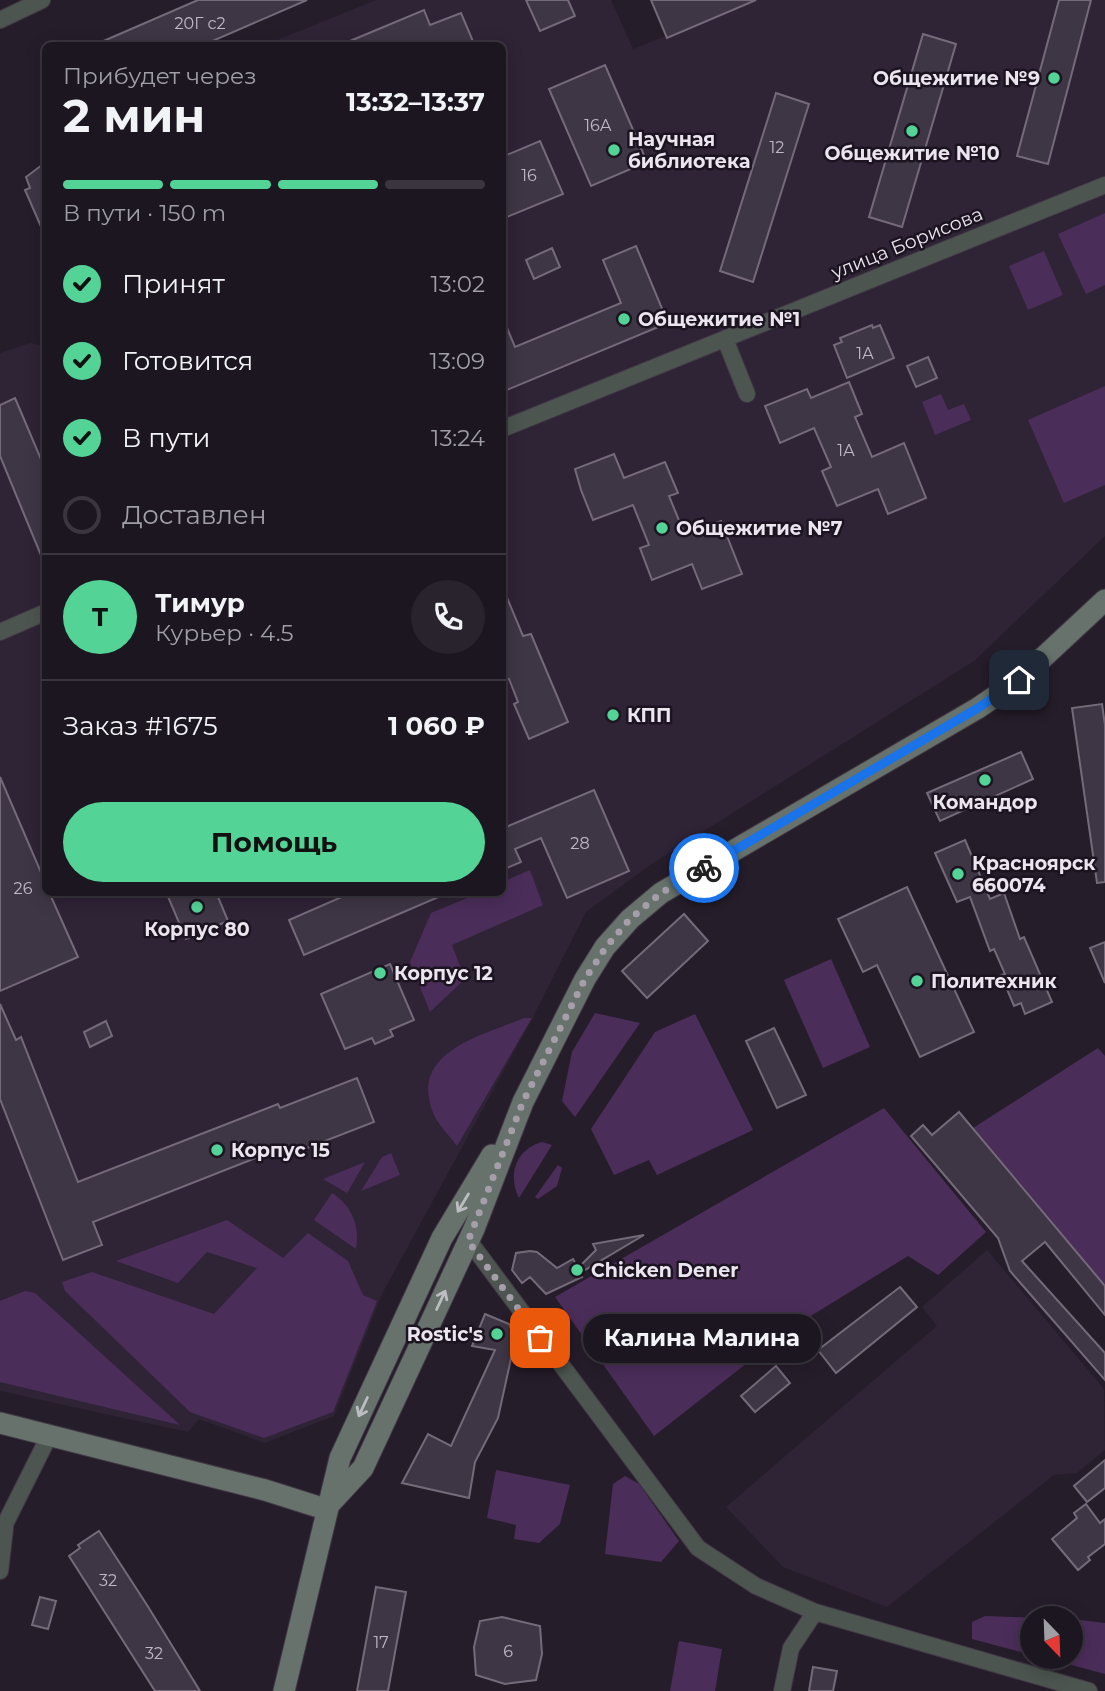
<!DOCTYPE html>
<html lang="ru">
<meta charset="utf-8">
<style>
body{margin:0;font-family:Montserrat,sans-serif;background:#29232d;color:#f1f3f6;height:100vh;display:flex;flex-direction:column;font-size:26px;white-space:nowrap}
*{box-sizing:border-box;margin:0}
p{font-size:23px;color:#a09fa5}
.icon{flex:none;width:38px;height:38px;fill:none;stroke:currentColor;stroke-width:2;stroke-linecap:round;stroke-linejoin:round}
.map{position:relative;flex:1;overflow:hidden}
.sheet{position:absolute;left:42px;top:42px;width:464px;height:854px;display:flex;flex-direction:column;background:#1c1620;border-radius:10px;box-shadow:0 4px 18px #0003,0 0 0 2px #3a353e}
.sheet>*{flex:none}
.needle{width:46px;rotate:157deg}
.tools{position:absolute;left:1020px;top:1606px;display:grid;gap:14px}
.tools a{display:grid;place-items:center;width:63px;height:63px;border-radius:50%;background:#1c1620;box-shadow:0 4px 18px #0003,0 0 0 2px #3a353e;font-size:35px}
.pin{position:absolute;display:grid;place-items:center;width:60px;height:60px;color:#fff;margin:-30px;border-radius:14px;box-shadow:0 4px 10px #0006}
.courier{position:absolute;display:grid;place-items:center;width:70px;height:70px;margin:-35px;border:5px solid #1a73e8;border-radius:50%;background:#fff;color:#222;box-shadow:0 2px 9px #0007}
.bubble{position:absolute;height:49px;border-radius:24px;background:#1c1620;box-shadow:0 4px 18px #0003,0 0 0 2px #3a353e;font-size:23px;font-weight:700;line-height:49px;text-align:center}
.head em{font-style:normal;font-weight:700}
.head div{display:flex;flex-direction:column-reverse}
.head{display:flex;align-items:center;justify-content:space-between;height:119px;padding:0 21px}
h1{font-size:46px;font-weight:700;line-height:52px}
.bar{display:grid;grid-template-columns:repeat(4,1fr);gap:10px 7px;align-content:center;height:84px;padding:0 21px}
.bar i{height:9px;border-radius:5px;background:#3a353e}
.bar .current{background:#53d396}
.bar p{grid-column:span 4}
.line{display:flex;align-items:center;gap:18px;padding:0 21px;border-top:2px solid #3a353e}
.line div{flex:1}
.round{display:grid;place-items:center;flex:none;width:74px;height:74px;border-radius:37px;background:#29232d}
ol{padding:0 21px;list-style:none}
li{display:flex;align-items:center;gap:21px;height:77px}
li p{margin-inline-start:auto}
li .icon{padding:7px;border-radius:50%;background:#53d396;color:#111;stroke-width:4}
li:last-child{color:#a09fa5}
li i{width:38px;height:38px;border:4px solid #3a353e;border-radius:50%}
.primary-button{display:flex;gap:14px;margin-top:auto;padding:14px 21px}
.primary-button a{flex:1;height:80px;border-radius:42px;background:#53d396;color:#111;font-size:28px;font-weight:700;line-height:80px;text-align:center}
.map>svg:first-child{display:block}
</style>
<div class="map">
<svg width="1105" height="1691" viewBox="0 0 1105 1691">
<rect width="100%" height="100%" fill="#261d2a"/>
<g fill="#2f2336">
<path d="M376,0H611L633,49L756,0H1105V536L974,661L650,865L586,912L533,1017L382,1294L334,1416L265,1443L199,1419L188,1432L0,1391V353L30,343L45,346L46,892H502V46L265,45Z"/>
<path d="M987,1250L1104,1389L1105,1450L1077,1473L1054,1475L887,1607L783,1567L726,1507L937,1326L922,1307Z"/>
</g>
<g fill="#4b2d5a">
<path d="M1105,213V285L1086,294L1058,234Z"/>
<path d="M1044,251L1063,295L1028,310L1009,266Z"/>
<path d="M1105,386V485L1064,503L1028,420Z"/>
<path d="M941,394L948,410L964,404L971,420L935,435L922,402Z"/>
<path d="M530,870L543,905L452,945L465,979L430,1012L410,962L431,913L479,893L502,892V882Z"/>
<path d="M831,959L870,1047L823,1068L784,980Z"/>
<path d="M595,1013L640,1023L575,1117L562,1101L572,1052Z"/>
<path d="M695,1014L753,1130L657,1175L649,1160L614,1175L591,1129L655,1032Z"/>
<path d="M524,1018H532L457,1146C450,1136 439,1126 434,1115C407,1052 482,1036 524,1018Z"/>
<path d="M1098,1048L1105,1056V1286L973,1128Z"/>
<path d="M884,1108L986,1232L938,1275L908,1256L793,1327L654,1436L555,1297Z"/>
<path d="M542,1142L552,1145L519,1198C507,1175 516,1149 542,1142Z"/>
<path d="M391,1153L400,1175L361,1191L382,1157Z"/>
<path d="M365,1162L347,1193L323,1179Z"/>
<path d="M558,1165L562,1168L557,1186L538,1199L535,1197Z"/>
<path d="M332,1193C352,1206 360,1226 356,1249L314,1220Z"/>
<path d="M227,1220L283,1258L308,1233L348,1261L363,1295L377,1301L333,1412L264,1438L190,1412L65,1291L62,1282L92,1272L214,1314L257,1268L207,1252L178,1283L116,1261Z"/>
<path d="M25,1291L35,1293L180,1425L0,1382V1301Z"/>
<path d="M496,1470L570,1485L560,1524L539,1543L514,1539L516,1525L487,1518Z"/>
<path d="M625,1476L639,1484L679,1541L661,1562L605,1554L613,1484Z"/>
<path d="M985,1616L1070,1619H1032V1655L972,1639V1622Z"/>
<path d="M1071,1619L1105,1623V1674L1042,1657H1071Z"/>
<path d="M679,1641L722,1649L715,1691H670Z"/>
</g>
<g fill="#3f3645" stroke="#746a7a" stroke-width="2">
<path d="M198,0H307L201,46H92Z"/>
<path d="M526,0H568L575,16L540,31Z"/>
<path d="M651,0H756L667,38Z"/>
<path d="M1059,0H1091L1048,164L1017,156Z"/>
<path d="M424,10L430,25L461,13L475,46H338Z"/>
<path d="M923,34L956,44L902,227L869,217Z"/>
<path d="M605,65L647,162L591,186L549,89Z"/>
<path d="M776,93L809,104L753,282L720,271Z"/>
<path d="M540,141L563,194L502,219V157Z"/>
<path d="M46,162V238L25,190L30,188L26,177Z"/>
<path d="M636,246L668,323L502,392V316L515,347L621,303L603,260Z"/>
<path d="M552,248L560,267L534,279L526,260Z"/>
<path d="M872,325L873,328L880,325L894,358L847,378L834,345L842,342L840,338Z"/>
<path d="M928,357L937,378L916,387L907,366Z"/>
<path d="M849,382L862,414L855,417L872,457L904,443L926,498L888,514L878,489L837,506L822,471L831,467L814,428L780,443L765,406L807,389L811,398Z"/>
<path d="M15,398L46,471L45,565L0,456V405Z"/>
<path d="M614,454L624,478L665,462L678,493L669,496L685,535L721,521L742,574L702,589L692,564L652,580L640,548L649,545L633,505L593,520L581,490L575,469Z"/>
<path d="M503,588L523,636L531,634L568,722L529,739L514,704L518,702L509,679L502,681Z"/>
<path d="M1102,704L1105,725V882L1097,883L1072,708Z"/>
<path d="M1021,752L1033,779L940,821L927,793Z"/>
<path d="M0,777L46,884V892H49L78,957L0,991Z"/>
<path d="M594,790L629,871L567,898L541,838L515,849L521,862L502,870V818L506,827Z"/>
<path d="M965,840L990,899L1004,893L1020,939L1024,937L1052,1002L1025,1014L1021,1003L1014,1006L1001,975L1005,974L994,949L990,951L970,897L957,902L935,853Z"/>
<path d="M907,887L974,1032L920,1057L877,965L863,972L838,919Z"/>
<path d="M166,892H216L228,921L186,939Z"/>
<path d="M353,892H450L304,955L289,920Z"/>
<path d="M684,914L708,941L647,998L622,971Z"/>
<path d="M1105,942V983L1090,948Z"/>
<path d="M390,964L414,1020L390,1030L393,1036L375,1044L372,1038L345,1049L321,994Z"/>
<path d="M0,1004L16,1040L21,1037L78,1182L278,1104L280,1108L357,1078L374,1122L289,1155L286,1146L93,1222L102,1245L63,1260L0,1099Z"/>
<path d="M106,1021L112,1036L90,1047L84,1032Z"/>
<path d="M774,1028L806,1095L777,1108L746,1041Z"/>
<path d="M959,1112L1105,1286V1315L1045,1242L1022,1261L1105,1353V1380L1010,1271L998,1238L911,1136L923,1125L932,1135Z"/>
<path d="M644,1235L580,1273L582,1277L546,1294L530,1277L522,1283L512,1270L516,1253L530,1251L537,1252L557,1268L573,1259L578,1268L596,1250L593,1244Z"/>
<path d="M900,1287L917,1307L836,1373L818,1350Z"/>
<path d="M485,1314L509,1324L526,1357L512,1354L498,1418L475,1462L469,1498L402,1483L428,1434L451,1446L495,1350L472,1346Z"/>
<path d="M776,1366L790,1383L755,1412L741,1396Z"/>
<path d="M1105,1460V1488L1087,1502L1074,1486Z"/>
<path d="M1086,1504L1100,1523L1105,1519V1544L1088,1557L1090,1560L1078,1570L1052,1539L1077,1518L1074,1513Z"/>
<path d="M99,1531L147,1605L200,1691H155L69,1556L80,1548L78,1545Z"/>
<path d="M376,1587L406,1592L388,1691H357Z"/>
<path d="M40,1597L56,1601L48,1629L32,1625Z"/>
<path d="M502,1617L540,1626L542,1654L536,1680L505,1684L476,1675L474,1647L480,1621Z"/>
<path d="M813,1667L837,1671L833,1691H809Z"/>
</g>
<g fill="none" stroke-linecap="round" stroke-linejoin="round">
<defs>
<g id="minor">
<path d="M0,20L42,0"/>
<path d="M725,339L747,394"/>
<path d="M502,429L1105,185"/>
<path d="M0,632L46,612"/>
<path d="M469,1241L698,1548L756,1586L815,1612L1089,1691"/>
<path d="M0,1534L49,1436"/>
<path d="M0,1571L5,1528"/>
<path d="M782,1691L791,1648L815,1612"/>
</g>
<g id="secondary">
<path d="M0,1423L265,1490L325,1509"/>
<path d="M325,1509L363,1468L474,1229L523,1102L585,979L605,947L630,919L661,893L978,708L1019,680L1105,600"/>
<path d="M284,1691L340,1458L442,1238L492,1155"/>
</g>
</defs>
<use href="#minor" stroke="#423946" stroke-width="18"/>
<use href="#secondary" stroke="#423946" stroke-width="23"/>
<use href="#minor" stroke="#4d5550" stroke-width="16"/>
<use href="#secondary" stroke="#66726b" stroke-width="21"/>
</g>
<defs><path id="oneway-shaft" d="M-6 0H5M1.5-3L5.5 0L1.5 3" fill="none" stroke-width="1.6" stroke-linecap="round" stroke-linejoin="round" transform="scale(1.75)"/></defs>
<g stroke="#bcbdc1">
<use href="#oneway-shaft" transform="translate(463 1203) rotate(121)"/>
<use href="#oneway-shaft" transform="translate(441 1300) rotate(-65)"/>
<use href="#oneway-shaft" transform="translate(363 1407) rotate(115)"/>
</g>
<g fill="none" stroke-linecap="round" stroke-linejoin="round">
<path stroke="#a69faa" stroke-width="7" stroke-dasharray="0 12.6" d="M540,1338L468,1241L523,1102L585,979L606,947L630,919L661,893L704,868"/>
<path stroke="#1a73e8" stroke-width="9" d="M704,868L978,708L1019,680"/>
</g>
<g fill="#53d396" stroke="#1c1421" stroke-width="2.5">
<circle cx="1054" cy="78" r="7"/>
<circle cx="912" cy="131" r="7"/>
<circle cx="614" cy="150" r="7"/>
<circle cx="624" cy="319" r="7"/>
<circle cx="662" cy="528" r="7"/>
<circle cx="613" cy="715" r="7"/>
<circle cx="985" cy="780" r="7"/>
<circle cx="958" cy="874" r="7"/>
<circle cx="197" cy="907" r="7"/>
<circle cx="380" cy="973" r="7"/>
<circle cx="917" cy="981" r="7"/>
<circle cx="217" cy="1150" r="7"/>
<circle cx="577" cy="1270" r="7"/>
<circle cx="497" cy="1334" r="7"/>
</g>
<g text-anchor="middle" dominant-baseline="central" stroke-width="5" stroke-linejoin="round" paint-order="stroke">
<g font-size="16" fill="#c0b9c4">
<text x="200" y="23">20Г с2</text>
<text x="598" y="125">16А</text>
<text x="777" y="147">12</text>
<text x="529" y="175">16</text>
<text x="865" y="353">1А</text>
<text x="846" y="450">1А</text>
<text x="580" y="843">28</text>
<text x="23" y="888">26</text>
<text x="108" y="1580">32</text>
<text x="381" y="1642">17</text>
<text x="508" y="1651">6</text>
<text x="154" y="1653">32</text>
</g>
<g font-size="19" font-weight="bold" fill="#ebe5ef" stroke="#1c1421" text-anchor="start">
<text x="1040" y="78" text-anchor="end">Общежитие №9</text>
<text x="628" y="139">Научная<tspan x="628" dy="22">библиотека</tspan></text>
<text x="912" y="153" text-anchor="middle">Общежитие №10</text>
<text x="638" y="319">Общежитие №1</text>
<text x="676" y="528">Общежитие №7</text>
<text x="627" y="715">КПП</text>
<text x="985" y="802" text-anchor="middle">Командор</text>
<text x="972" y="863">Красноярск<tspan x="972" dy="22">660074</tspan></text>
<text x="197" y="929" text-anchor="middle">Корпус 80</text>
<text x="394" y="973">Корпус 12</text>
<text x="931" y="981">Политехник</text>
<text x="231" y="1150">Корпус 15</text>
<text x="591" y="1270">Chicken Dener</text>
<text x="483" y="1334" text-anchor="end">Rostic's</text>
</g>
<g font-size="19" fill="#ebe5ef" stroke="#1c1421">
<text transform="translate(907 243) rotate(-22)">улица Борисова</text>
</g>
</g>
</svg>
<div class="tools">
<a><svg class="needle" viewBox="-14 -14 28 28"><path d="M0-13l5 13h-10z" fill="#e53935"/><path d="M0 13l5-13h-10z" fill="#a09fa5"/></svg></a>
</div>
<div class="pin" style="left:540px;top:1338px;background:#ea580c"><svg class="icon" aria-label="bag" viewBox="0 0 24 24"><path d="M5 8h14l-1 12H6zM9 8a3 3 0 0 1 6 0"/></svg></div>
<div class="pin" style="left:1019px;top:680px;background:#1f2937"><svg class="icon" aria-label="home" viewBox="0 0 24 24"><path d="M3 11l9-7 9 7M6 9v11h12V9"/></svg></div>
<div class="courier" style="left:704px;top:868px"><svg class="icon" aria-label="bike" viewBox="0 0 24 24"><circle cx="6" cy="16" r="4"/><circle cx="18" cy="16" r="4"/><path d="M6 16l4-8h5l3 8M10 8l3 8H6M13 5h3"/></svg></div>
<div class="bubble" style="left:583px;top:1314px;width:238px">Калина Малина</div>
<section class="sheet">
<div class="head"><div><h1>2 мин</h1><p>Прибудет через</p></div><em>13:32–13:37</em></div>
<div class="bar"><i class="current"></i><i class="current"></i><i class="current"></i><i></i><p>В пути · 150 m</p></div>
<ol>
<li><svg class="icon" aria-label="check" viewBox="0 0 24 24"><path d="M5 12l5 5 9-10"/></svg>Принят<p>13:02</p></li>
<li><svg class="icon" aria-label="check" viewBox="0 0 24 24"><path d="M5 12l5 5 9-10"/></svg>Готовится<p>13:09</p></li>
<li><svg class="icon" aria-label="check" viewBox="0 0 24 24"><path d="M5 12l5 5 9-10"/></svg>В пути<p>13:24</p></li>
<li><i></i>Доставлен</li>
</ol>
<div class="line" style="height:126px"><b class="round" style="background:#53d396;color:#111">Т</b><div><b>Тимур</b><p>Курьер · 4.5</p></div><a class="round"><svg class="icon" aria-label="phone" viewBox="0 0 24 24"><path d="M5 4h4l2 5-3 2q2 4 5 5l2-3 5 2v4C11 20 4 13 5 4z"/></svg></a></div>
<div class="line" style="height:91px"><div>Заказ #1675</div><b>1 060 ₽</b></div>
<div class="primary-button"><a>Помощь</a></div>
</section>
</div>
